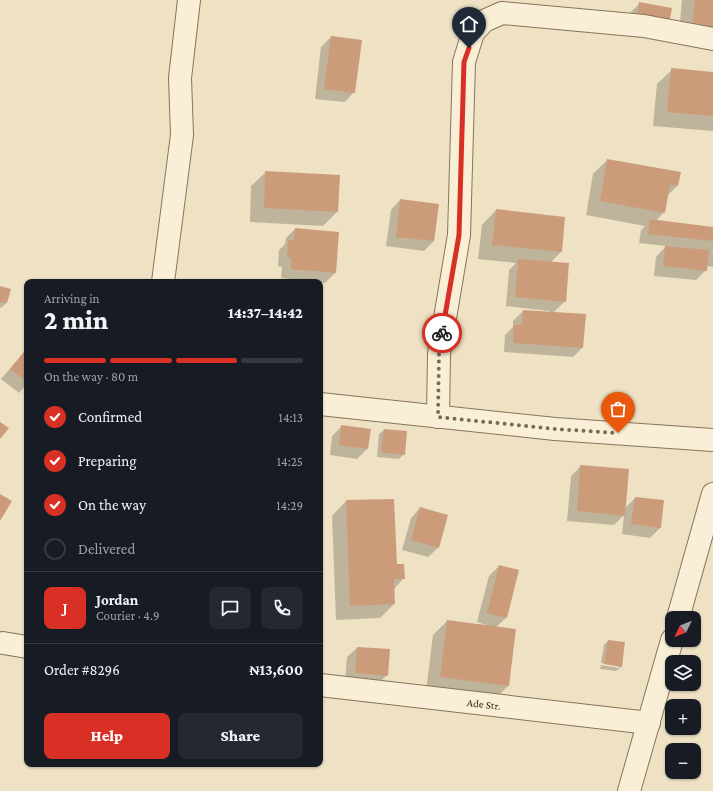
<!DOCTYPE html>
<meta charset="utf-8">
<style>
body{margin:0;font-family:"Crimson Pro",serif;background:#242831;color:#f1f3f6;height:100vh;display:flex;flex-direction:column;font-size:15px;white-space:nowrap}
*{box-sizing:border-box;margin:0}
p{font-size:13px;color:#9ea1a6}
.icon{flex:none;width:22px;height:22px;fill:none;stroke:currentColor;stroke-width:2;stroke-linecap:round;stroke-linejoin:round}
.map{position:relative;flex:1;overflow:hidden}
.sheet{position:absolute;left:24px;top:279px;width:299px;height:488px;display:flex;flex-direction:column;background:#171b24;border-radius:8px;box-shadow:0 1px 3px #0004}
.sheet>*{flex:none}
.needle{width:26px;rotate:227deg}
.tools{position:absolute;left:665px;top:611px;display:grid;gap:8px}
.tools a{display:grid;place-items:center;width:36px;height:36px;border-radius:8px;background:#171b24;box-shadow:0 1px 3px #0004;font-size:20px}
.pin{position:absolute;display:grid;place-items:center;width:34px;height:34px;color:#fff;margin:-41px -17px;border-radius:50% 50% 50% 0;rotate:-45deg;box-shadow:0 0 4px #0007}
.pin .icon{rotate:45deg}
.courier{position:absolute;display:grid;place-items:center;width:40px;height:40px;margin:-20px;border:3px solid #d93025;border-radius:50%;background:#fff;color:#222;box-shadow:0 1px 5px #0007}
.overview em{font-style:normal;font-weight:800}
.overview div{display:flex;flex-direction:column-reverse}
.overview{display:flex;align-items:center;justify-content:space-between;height:68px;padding:0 20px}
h1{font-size:26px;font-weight:800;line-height:30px}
.bar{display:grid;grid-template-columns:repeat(4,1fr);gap:6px 4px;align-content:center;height:48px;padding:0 20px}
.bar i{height:5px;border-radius:3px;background:#363941}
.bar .on{background:#d93025}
.bar p{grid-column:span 4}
.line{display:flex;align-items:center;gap:10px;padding:0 20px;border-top:1px solid #363941}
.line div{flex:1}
.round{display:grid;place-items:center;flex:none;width:42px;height:42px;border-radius:8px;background:#242831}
ol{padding:0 20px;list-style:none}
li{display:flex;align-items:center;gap:12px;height:44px}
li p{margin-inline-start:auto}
li .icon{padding:4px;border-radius:50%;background:#d93025;color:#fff;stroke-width:4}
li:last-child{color:#9ea1a6}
li i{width:22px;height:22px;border:2px solid #363941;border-radius:50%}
.primary-button{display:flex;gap:8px;margin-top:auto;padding:8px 20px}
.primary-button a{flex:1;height:46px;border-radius:8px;background:#d93025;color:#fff;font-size:16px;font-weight:800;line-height:46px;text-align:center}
.primary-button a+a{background:#242831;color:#f1f3f6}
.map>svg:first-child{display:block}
</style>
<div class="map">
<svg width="713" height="791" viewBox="0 0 713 791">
<rect width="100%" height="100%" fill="#eee1c4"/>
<g fill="#0003">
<path d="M682,0H713L678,43Z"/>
<path d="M640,3L671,9L627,33L630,13Z"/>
<path d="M331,37L354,92L345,102L315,99L321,47Z"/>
<path d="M672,70L713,73V131L653,126L657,84Z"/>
<path d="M607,160L680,173L677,186L667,196L664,212L656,221L713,228V251L711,252H713V270V267L707,266L706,270L696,280L654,276L656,257L666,246L639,243L641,230L645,226L586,215L593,174Z"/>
<path d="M266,172L337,212L323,226L250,222L251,186Z"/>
<path d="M400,200L438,205L434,241L424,251L386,246L391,210Z"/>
<path d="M496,210L561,252L550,263L565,301L553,313L583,347L573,357L504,352L505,335L513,327V321L523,311L550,313V311L506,306L509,270L516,263L478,259L482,225Z"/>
<path d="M295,229L335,273L325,283L281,278L282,267L278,266L279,250L285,244L286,238Z"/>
<path d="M0,287L10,290L6,303L1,308L0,307Z"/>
<path d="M27,349V384L19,393L1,379Z"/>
<path d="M342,426L367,449L357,459L330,455L332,436Z"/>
<path d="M384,430L404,454L399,459L377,457L379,434Z"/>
<path d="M581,466L625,508L635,498L663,501L660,528L650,538L622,534L624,515L614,525L567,521L571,476Z"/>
<path d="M393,500L396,565L404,578L394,589V604L380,618L336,620L332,516L346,501Z"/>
<path d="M420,508L438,548L428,557L402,550L411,518Z"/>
<path d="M499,566L506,618L496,627L508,686L494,700L426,691L433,635L447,621L485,626L486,625L477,622L489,576Z"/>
<path d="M608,641L621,667L616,671L600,669L601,665L619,668V666L601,663L604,645Z"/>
<path d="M357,648L387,675L377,685L345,683L347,657Z"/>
</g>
<g fill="#cc9c7a">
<path d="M695,0H713V31L692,29Z"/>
<path d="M639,2L672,8L668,29L636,23Z"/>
<path d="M331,36L362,40L355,93L324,89Z"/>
<path d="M671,68L713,72V116L667,112Z"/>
<path d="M607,159L681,172L678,186L670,185L665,213L600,201Z"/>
<path d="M265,171L340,175L338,212L264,208Z"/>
<path d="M400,199L439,204L434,241L396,237Z"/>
<path d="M496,209L565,217L562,252L492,245Z"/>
<path d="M650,219L713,227V241L648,234Z"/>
<path d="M295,228L339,232L336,273L291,269V257H287L288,240H294Z"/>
<path d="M665,246L709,250L707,271L663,266Z"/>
<path d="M518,259L569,263L566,302L515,297Z"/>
<path d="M0,286L11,289L7,303L0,302Z"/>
<path d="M523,310L586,314L583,348L513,343L514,325H522Z"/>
<path d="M27,348V382L10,369Z"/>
<path d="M0,422L9,428L0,439Z"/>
<path d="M341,425L371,429L368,449L339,445Z"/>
<path d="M384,429L407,431L405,455L381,452Z"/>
<path d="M580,465L629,469L625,516L577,511Z"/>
<path d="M0,494L12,501L0,521Z"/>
<path d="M635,497L664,500L661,528L631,524Z"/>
<path d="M394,499L397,564H404L405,579H394L395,604L350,606L346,500Z"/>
<path d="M420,507L448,515L439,548L411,540Z"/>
<path d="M499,565L519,570L507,618L487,613Z"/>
<path d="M447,620L516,629L509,686L440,677Z"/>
<path d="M608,640L625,642L622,667L604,664Z"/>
<path d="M357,647L390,649L388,676L355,673Z"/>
</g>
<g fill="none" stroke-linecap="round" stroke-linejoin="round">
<defs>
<g id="minor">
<path d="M163,282L182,135L180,78L189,0"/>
<path d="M320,404L555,429L713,440"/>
<path d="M438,417L439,354L459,235L464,62L473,33L484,21L502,13L644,26L713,39"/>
<path d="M678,618L713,494"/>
<path d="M3,643L27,647"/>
<path id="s1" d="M320,685L649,723"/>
<path d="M629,791L672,640"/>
</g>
</defs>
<use href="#minor" stroke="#89735a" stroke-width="24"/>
<use href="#minor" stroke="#f9efd7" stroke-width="22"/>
</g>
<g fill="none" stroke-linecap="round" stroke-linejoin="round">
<path stroke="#786b58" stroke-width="4" stroke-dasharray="0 7.2" d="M442,333L439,354L438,417L555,429L618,433"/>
<path stroke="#d93025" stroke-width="5" d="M442,333L459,235L464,62L469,48"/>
</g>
<g text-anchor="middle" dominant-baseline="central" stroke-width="3" stroke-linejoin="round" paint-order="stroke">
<g font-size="11" fill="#392b1e" stroke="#f5ecd4">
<text stroke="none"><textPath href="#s1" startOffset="165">Ade Str.</textPath></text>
</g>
</g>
</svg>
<div class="tools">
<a><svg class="needle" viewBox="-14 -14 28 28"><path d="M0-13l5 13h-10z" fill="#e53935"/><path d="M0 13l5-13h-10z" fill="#9ea1a6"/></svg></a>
<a><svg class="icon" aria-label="layers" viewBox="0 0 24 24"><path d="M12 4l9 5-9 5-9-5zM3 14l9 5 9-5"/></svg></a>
<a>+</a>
<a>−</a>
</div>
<div class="pin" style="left:618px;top:433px;background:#ea580c"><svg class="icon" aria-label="bag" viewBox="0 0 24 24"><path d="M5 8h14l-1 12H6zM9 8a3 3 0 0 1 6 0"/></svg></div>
<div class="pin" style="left:469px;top:48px;background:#1f2937"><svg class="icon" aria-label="home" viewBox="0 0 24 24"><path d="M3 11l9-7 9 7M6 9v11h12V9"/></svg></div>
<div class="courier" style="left:442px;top:333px"><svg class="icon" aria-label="bike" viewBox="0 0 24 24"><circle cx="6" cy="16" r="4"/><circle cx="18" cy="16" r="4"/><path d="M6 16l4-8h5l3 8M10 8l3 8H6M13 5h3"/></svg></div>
<section class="sheet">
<div class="overview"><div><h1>2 min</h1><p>Arriving in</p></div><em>14:37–14:42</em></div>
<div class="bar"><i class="on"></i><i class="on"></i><i class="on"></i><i></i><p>On the way · 80 m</p></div>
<ol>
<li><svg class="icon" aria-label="check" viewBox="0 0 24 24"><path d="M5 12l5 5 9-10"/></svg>Confirmed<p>14:13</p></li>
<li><svg class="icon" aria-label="check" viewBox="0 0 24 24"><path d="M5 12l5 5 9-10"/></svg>Preparing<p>14:25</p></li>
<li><svg class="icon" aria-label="check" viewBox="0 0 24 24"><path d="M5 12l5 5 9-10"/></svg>On the way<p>14:29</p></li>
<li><i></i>Delivered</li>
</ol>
<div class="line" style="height:72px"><b class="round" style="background:#d93025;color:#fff">J</b><div><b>Jordan</b><p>Courier · 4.9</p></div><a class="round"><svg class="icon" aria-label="chat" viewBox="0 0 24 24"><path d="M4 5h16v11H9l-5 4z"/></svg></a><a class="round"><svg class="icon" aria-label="phone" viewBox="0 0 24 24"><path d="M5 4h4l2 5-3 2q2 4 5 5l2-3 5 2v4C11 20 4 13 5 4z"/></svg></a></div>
<div class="line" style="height:52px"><div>Order #8296</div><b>₦13,600</b></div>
<div class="primary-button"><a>Help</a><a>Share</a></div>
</section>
</div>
